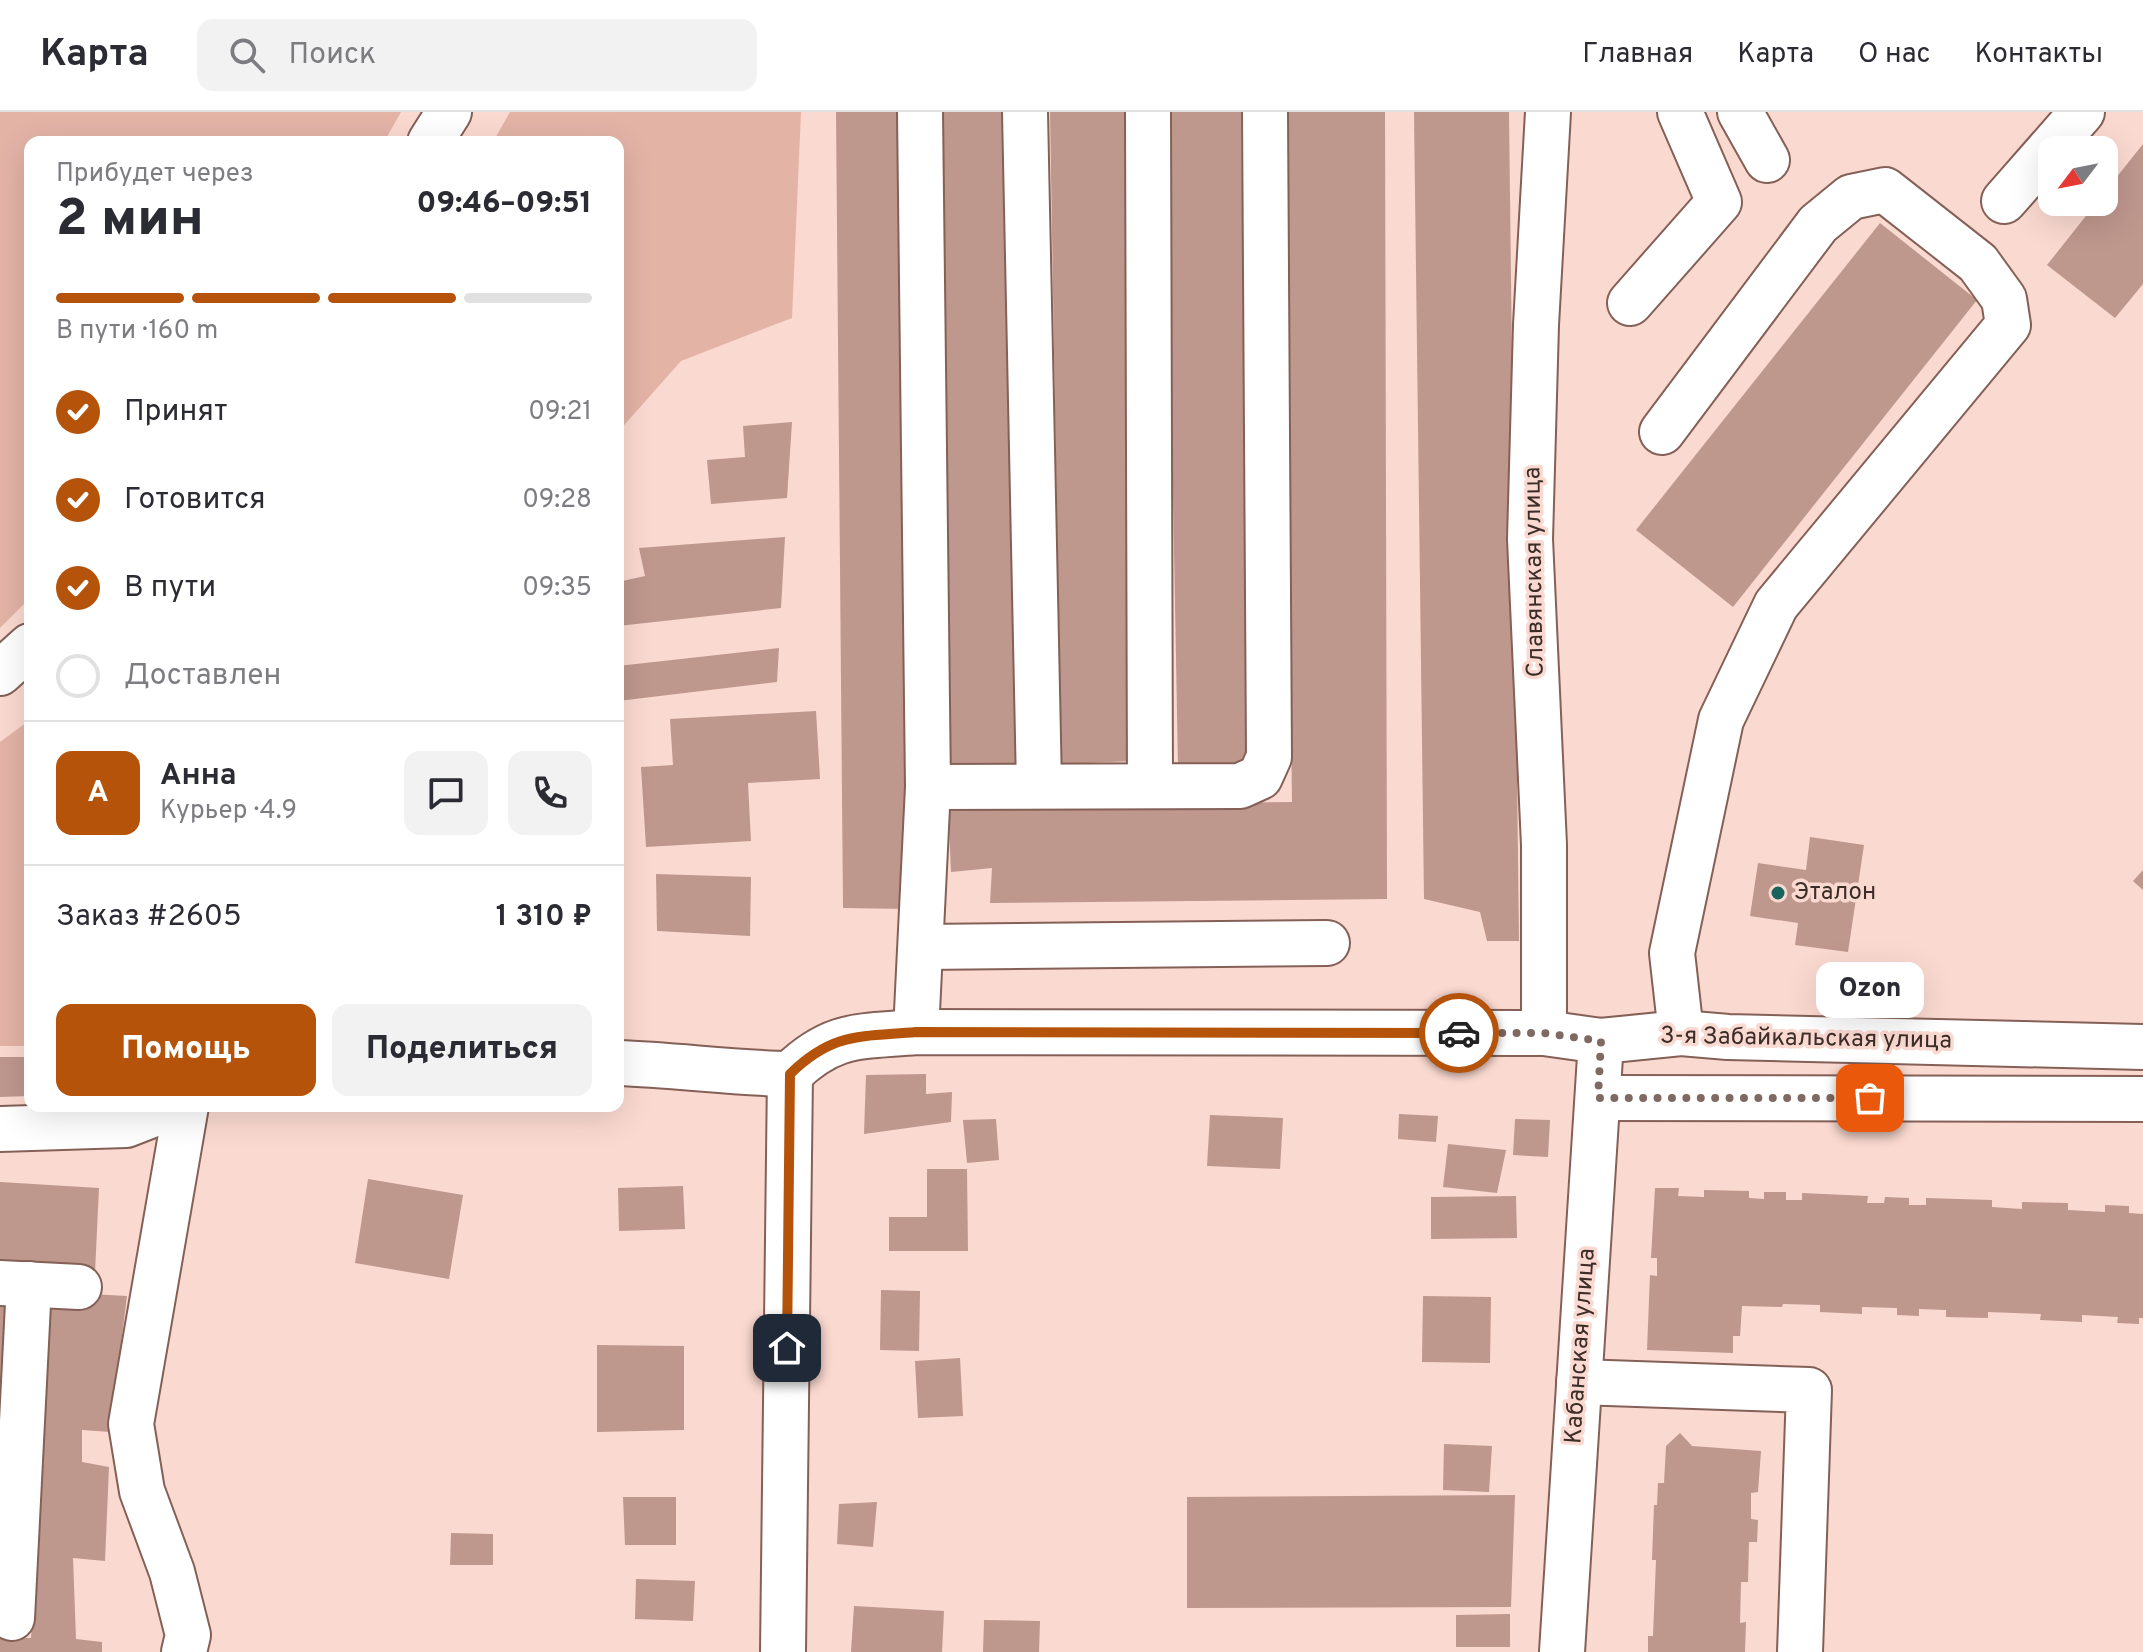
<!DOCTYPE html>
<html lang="ru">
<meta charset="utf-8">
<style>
body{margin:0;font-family:Overpass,sans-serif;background:#f2f2f3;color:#2b2b33;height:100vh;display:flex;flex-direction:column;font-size:30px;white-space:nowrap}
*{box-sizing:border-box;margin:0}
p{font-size:26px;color:#7c7c81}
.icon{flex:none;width:44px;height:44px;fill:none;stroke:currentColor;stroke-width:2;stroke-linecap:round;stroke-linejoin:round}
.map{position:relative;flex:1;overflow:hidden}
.details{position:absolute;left:24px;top:24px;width:600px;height:976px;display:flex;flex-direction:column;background:#fff;border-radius:16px;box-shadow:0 8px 32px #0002}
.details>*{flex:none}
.needle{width:52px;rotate:238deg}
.tools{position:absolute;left:2038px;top:24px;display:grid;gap:16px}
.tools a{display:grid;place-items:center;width:80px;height:80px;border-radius:16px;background:#fff;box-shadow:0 8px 32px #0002;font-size:40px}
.pin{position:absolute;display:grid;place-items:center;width:68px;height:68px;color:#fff;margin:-34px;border-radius:16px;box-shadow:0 4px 12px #0006}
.courier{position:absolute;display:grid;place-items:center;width:80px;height:80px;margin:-40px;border:6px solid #b45309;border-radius:50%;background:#fff;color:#222;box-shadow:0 2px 10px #0007}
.bubble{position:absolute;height:56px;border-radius:16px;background:#fff;box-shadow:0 8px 32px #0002;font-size:26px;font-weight:800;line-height:56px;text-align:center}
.head em{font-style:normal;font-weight:800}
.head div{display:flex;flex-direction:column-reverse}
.head{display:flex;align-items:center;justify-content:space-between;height:136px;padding:0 32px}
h1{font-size:52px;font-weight:800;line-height:60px}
.bar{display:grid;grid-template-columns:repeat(4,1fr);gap:12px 8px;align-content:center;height:96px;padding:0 32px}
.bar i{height:10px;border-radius:6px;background:#e1e1e2}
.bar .on{background:#b45309}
.bar p{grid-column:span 4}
.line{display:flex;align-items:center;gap:20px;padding:0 32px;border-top:2px solid #e1e1e2}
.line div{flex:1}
.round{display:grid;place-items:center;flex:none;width:84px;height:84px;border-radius:16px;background:#f2f2f3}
ol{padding:0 32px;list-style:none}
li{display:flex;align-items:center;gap:24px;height:88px}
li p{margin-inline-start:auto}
li .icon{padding:8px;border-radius:50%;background:#b45309;color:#fff;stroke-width:4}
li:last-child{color:#7c7c81}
li i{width:44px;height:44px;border:4px solid #e1e1e2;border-radius:50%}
.action{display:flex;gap:16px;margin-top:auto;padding:16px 32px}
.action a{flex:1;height:92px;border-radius:16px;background:#b45309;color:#fff;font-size:32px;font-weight:800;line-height:92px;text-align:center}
.action a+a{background:#f2f2f3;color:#2b2b33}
header{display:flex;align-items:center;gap:48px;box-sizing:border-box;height:112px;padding:0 40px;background:#fff;border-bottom:2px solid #e1e1e2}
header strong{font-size:38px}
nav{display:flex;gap:44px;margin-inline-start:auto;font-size:28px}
.search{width:560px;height:72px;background:#f2f2f3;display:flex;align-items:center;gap:20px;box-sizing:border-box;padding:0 28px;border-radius:16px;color:#7c7c81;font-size:30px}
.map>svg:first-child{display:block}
</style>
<header>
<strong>Карта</strong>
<div class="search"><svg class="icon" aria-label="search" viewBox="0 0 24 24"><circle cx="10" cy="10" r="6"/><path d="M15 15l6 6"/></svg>Поиск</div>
<nav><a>Главная</a><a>Карта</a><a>О нас</a><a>Контакты</a></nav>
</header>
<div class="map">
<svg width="2143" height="1540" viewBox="0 0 2143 1540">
<rect width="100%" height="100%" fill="#fad9d0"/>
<g fill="#e3b3a6">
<path d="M0,0H401L384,30H30V486L0,516Z"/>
<path d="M510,0H801L792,206L681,249L618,320V30H493Z"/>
<path d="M30,608V934H0V630Z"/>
</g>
<g fill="#be978d">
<path d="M836,0H901L908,797L843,796Z"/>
<path d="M936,0H1008L1018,652L946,653Z"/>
<path d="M1050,0H1129L1134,649L1061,652Z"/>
<path d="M1166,0H1241L1250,652L1178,655Z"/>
<path d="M1283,0H1385L1387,787L990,791L992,756L951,760L948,693L1292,690Z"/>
<path d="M1414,0H1509L1519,829H1487L1480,800L1424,787Z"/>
<path d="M2143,32V172L2115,206L2047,153L2097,90H2104V81Z"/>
<path d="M1880,111L1977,188L1733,495L1636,418Z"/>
<path d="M792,310L787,386L711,392L707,348L745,345L743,314Z"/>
<path d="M785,425L781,496L618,514V470L645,464L639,436Z"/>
<path d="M779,536L777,570L618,589V554Z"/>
<path d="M816,599L820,667L748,671L751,729L646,735L641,655L673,653L670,607Z"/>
<path d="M1810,725L1864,733L1848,840L1795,833L1798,811L1750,804L1758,751L1806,758Z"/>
<path d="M2143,758V778L2133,769Z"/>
<path d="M656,762L751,765L750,824L657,819Z"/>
<path d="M0,945H30V984L0,985Z"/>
<path d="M926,962V982L952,980L951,1010L864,1022L866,963Z"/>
<path d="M1399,1002L1438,1004L1436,1030L1398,1027Z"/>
<path d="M1210,1003L1283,1006L1280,1057L1207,1054Z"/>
<path d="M996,1007L999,1048L967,1051L963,1008Z"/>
<path d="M1515,1007L1550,1008L1548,1045L1513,1043Z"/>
<path d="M1448,1032L1506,1038L1497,1081L1443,1075Z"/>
<path d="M927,1057H967L968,1139H889V1105H927Z"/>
<path d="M368,1067L463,1083L449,1167L355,1151Z"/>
<path d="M0,1070L99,1076L95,1160L0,1153Z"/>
<path d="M683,1074L685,1117L619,1119L618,1076Z"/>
<path d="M1655,1076H1679L1678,1084L1704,1085V1078L1749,1079V1086L1764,1087V1080H1786V1088H1802V1081L1868,1084L1867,1091H1884L1885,1085L1909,1086V1093H1926V1086L1992,1088V1095L2022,1097V1090L2068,1091V1098L2105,1100V1093L2129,1094V1101L2143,1102V1206H2139V1212L2117,1211L2118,1205L2082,1203V1210L2040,1208L2041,1202L1988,1200V1206L1946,1205V1198L1919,1197V1204L1897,1203V1196L1862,1195V1202L1820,1200V1193L1783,1192L1782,1195L1742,1194L1740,1224H1733V1241L1647,1238L1650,1163L1657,1164V1146H1651Z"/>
<path d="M1516,1084L1517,1126L1431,1127V1085Z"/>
<path d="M881,1178L920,1179L919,1239L880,1238Z"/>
<path d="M91,1182L127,1184L110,1320L82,1318V1350L109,1355L105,1449L73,1446L76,1527L102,1530V1540H0V1525L31,1526L51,1192L90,1194Z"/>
<path d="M0,1184H5L3,1270H0Z"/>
<path d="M1423,1184L1491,1185L1490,1251L1422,1250Z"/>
<path d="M597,1233L684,1234V1318L597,1320Z"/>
<path d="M960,1246L963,1304L918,1306L915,1249Z"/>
<path d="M1680,1321L1692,1334L1761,1339L1758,1380L1751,1381V1407L1758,1408L1757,1430H1749L1748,1470H1741L1740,1511L1746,1510L1745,1540H1648V1524H1653L1656,1448H1652L1654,1393H1657L1658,1371H1664L1666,1334Z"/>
<path d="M1444,1332L1492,1334L1489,1380L1443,1378Z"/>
<path d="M1515,1383L1511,1495L1187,1496V1385Z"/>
<path d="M623,1385H676V1433H625Z"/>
<path d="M877,1390L873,1435L837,1432L839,1392Z"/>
<path d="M451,1421L493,1422V1453H450Z"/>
<path d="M636,1467L695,1469L693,1509L635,1507Z"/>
<path d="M854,1494L944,1499L942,1540H851Z"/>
<path d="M1510,1502V1535H1456V1503Z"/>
<path d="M984,1508L1040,1509L1039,1540H983Z"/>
</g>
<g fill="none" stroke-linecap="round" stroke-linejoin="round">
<defs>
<g id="minor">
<path d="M1025,0L1039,674"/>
<path d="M1148,0L1150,674"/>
<path d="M1740,0L1767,48"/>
<path d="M2004,89L2082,0"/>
<path d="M1630,191L1719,90L1680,0"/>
<path d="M1662,320L1818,112L1851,85L1885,78L1978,151L2004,187L2008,213L1776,493L1721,608L1672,841L1681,921"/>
<path d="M928,675L1240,674L1260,665L1269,645L1265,0"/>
<path d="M922,835L1327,831"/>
<path d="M916,920L928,675L920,0"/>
<path d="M1544,921V733L1530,427L1536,213L1548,0"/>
<path d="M618,951C676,953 732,961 790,962C833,920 860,925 916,920L1544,921L1601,929L1681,921L1728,925L2143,935"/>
<path d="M1598,986L2143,987"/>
<path d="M0,1017L126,1013L175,994"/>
<path d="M0,1171L79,1175"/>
<path d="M1579,1270L1809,1278L1800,1540"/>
<path d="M12,1506L29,1172"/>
<path d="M184,1540L188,1523L172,1460L142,1379L131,1312L186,994"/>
<path d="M783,1540L790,962"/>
<path d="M1562,1540L1601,929"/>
</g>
<g id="highway">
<path d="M430,30L449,0"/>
<path d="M0,561L30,534"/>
</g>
</defs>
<use href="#minor" stroke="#846057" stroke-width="48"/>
<use href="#highway" stroke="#846057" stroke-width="48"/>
<use href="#minor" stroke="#fff" stroke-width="44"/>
<use href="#highway" stroke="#fff" stroke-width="44"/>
</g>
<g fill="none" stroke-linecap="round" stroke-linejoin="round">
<path stroke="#7f6963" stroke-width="8" stroke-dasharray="0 14.4" d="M1459,921H1544L1601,929L1598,986H1870"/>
<path stroke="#b45309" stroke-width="10" d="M787,1236L790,962C833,920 860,925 916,920L1459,921"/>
</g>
<circle fill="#17645d" stroke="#fad9d0" stroke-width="3" cx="1778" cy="781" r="8"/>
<g text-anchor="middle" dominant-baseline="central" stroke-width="7" stroke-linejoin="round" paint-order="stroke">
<g font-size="24" fill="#3d2d29" stroke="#fad9d0">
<text transform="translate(1535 460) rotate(-91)">Славянская улица</text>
<text transform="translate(1806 927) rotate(1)">3-я Забайкальская улица</text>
<text transform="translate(1581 1234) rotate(-86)">Кабанская улица</text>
</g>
<g font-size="24" fill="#3d2d29" stroke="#fad9d0" text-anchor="start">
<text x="1794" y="781">Эталон</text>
</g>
</g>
</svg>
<div class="tools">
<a><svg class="needle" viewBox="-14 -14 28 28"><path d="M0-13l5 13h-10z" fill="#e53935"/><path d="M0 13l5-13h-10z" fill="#7c7c81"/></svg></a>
</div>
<div class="pin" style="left:1870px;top:986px;background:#ea580c"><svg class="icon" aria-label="bag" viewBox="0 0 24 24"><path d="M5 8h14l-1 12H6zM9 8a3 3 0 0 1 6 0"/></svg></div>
<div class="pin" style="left:787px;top:1236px;background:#1f2937"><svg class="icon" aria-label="home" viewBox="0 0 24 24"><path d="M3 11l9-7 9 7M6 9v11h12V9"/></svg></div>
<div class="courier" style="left:1459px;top:921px"><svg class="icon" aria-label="car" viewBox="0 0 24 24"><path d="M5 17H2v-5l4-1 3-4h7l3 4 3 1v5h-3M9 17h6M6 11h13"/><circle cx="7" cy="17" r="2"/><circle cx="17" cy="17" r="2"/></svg></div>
<div class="bubble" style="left:1816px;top:850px;width:108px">Ozon</div>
<section class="details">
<div class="head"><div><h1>2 мин</h1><p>Прибудет через</p></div><em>09:46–09:51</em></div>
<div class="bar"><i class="on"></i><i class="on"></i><i class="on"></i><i></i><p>В пути · 160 m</p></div>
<ol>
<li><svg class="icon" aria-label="check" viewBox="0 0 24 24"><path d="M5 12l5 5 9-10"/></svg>Принят<p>09:21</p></li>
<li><svg class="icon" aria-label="check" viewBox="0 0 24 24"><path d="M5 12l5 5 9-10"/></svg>Готовится<p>09:28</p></li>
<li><svg class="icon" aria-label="check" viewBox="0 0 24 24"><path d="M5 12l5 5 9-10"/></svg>В пути<p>09:35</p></li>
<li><i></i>Доставлен</li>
</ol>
<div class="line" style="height:144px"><b class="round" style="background:#b45309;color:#fff">А</b><div><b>Анна</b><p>Курьер · 4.9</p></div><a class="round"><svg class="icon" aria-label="chat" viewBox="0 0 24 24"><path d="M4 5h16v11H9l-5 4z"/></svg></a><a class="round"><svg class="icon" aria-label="phone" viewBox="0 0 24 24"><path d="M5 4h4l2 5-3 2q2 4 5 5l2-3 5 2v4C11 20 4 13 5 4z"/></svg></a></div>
<div class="line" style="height:104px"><div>Заказ #2605</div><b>1 310 ₽</b></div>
<div class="action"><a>Помощь</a><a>Поделиться</a></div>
</section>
</div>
